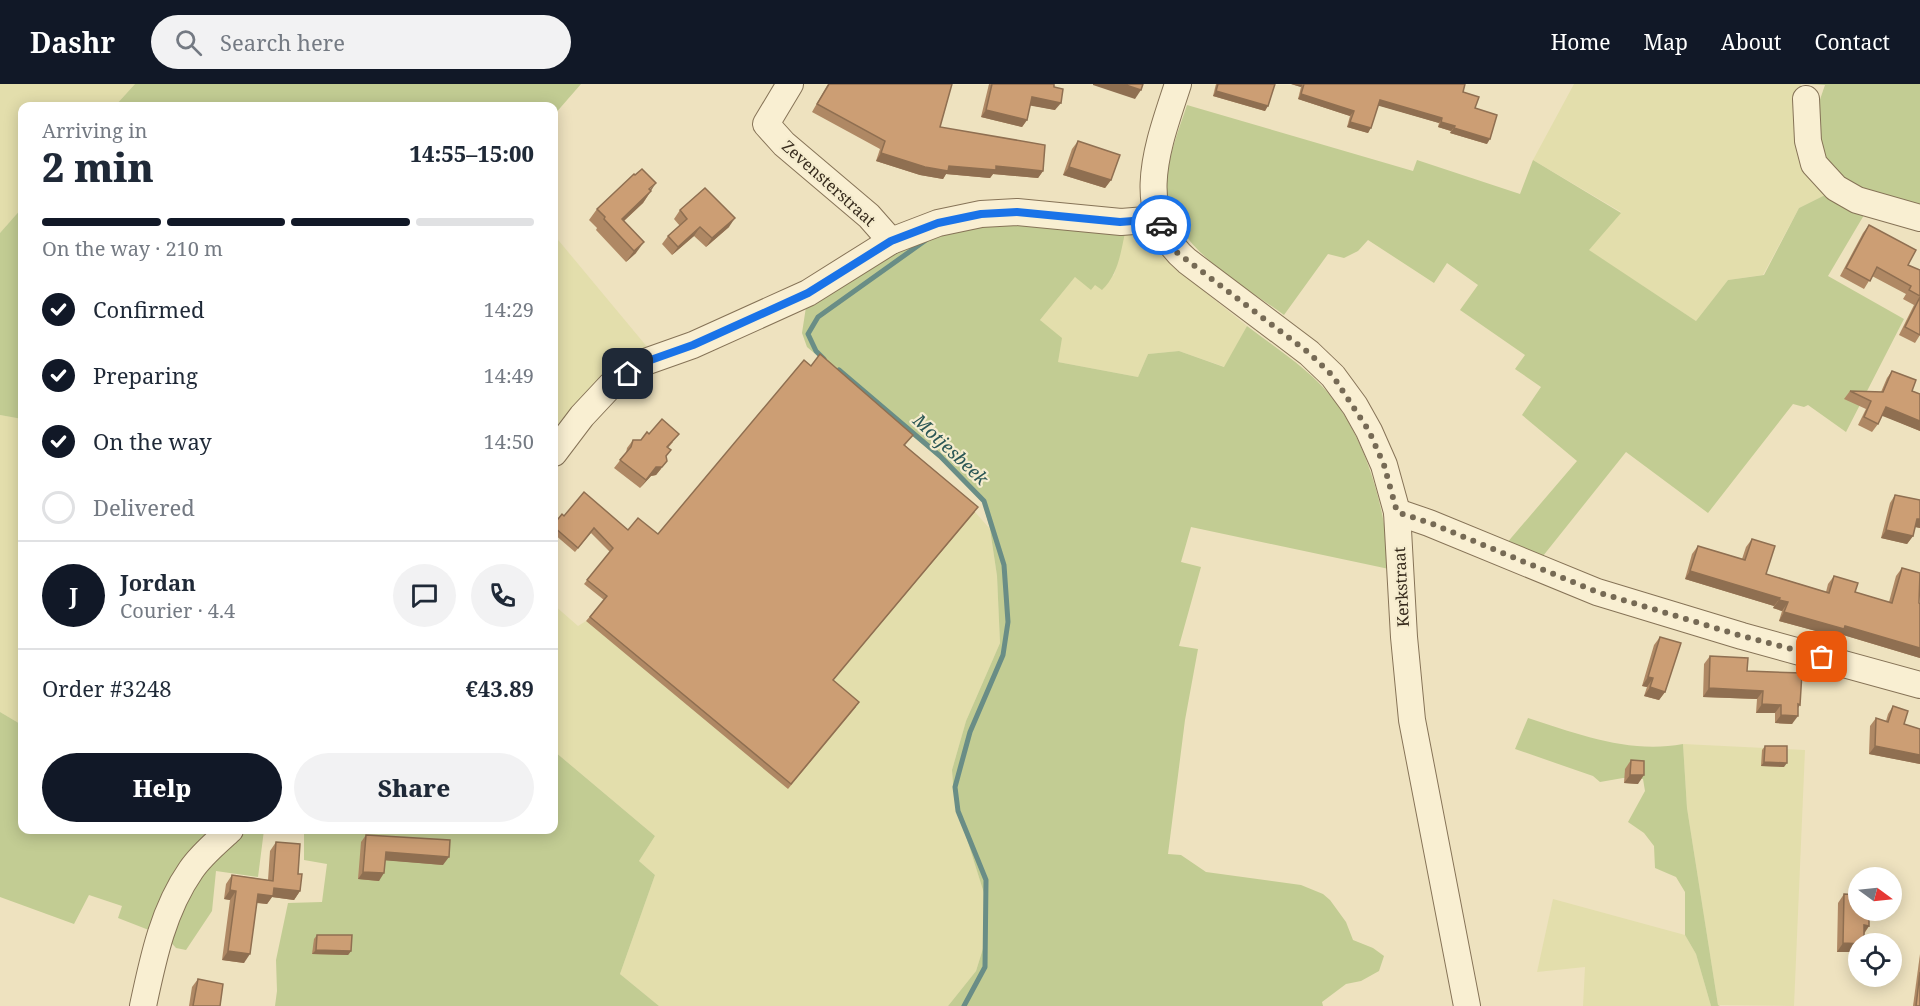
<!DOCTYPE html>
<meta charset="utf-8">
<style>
body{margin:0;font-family:"Noto Serif",serif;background:#f2f2f3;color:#1f2937;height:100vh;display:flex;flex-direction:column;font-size:22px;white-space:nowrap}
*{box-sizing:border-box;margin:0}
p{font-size:20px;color:#747a83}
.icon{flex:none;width:33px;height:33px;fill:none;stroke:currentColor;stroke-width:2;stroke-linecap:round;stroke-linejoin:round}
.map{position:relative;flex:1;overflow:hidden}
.drawer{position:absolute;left:18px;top:18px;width:540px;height:732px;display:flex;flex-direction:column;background:#fff;border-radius:12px;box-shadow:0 3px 15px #0003}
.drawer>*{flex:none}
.needle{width:39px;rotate:105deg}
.controls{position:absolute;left:1848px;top:783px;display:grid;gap:12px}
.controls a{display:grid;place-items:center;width:54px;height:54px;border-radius:50%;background:#fff;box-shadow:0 3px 15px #0003;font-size:30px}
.pin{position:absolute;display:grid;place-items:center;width:51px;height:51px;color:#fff;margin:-26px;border-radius:12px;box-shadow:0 3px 9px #0006}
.courier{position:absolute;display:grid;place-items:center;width:60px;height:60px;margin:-30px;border:4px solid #1a73e8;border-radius:50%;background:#fff;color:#222;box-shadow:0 2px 8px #0007}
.overview em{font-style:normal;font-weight:800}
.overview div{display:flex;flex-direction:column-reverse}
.overview{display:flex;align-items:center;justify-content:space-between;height:102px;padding:0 24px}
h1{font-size:39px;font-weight:800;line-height:45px}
.bar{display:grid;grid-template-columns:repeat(4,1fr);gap:9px 6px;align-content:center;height:72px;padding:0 24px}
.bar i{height:8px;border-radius:4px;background:#e0e1e3}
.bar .selected{background:#111827}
.bar p{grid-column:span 4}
.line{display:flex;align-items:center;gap:15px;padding:0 24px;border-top:2px solid #e0e1e3}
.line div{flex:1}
.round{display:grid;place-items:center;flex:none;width:63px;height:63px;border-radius:32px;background:#f2f2f3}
ol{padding:0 24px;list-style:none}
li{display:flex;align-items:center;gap:18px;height:66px}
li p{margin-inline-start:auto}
li .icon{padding:6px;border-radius:50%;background:#111827;color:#fff;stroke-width:4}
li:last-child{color:#747a83}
li i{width:33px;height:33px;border:3px solid #e0e1e3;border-radius:50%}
.primary-button{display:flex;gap:12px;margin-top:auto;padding:12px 24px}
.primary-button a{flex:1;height:69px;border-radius:36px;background:#111827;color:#fff;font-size:24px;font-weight:800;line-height:69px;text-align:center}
.primary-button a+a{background:#f2f2f3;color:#1f2937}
header{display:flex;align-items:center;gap:36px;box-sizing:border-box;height:84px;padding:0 30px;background:#111827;color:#fff}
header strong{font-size:28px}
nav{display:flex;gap:33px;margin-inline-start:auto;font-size:21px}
.search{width:420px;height:54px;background:#f2f2f3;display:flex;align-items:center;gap:15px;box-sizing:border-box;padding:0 21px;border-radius:33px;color:#747a83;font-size:22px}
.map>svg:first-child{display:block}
</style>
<header>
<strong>Dashr</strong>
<div class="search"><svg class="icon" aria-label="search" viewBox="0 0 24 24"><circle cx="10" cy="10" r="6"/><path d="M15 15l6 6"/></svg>Search here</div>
<nav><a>Home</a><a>Map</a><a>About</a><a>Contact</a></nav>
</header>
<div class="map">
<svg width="1920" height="922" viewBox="0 0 1920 922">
<rect width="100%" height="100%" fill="#eee2bf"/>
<g fill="#e3deac">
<path d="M0,0H135L115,22H22V124L0,149Z"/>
<path d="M1574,0H1801L1797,32L1829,109L1799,124L1763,191L1728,196L1696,237L1588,166L1621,128L1533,76Z"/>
<path d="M1126,144L1144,147L1154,151L1184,191L1247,242L1225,283L1179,267L1148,270L1138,293L1058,278L1040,236L1075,193L1095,201L1114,191Z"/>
<path d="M554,151L648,264L617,277L554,355Z"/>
<path d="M0,331L22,335V641L0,628Z"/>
<path d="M975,428L990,445L997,492L1000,559L966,637L952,686L954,714L988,822L985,858L976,887L948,922H659L620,890L655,791L639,777L655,752L554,667V521L578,542L586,537L825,597L835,593Z"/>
<path d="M1683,660L1805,666L1794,922L1718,921L1687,724Z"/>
<path d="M1553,815L1685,851L1696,870L1711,922H1583L1585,883L1537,888Z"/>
</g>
<g fill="#c2cc93">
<path d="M135,0H581L554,31V22H451L448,19L445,22H115Z"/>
<path d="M1808,0H1920V123L1865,112L1822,77L1815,30L1825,1Z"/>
<path d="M1187,21L1413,87L1417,76L1520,110L1533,76L1621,129L1589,166L1696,237L1728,196L1764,191L1799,124L1829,109L1867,126L1828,192L1904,235L1846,348L1808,321L1804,323L1793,320L1708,429L1626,368L1539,477L1506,460L1577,377L1522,331L1541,303L1515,285L1525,271L1460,226L1478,201L1447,179L1434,199L1368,156L1358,167L1344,174L1328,170L1284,231C1241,199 1163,159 1167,97C1168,72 1179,45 1187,21Z"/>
<path d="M22,124V335L0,331V149Z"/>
<path d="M997,132L1126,144C1121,166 1119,190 1102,206L1095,201L1091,206L1075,193L1040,236L1062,254L1058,278L1138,293L1148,270L1179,267L1224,283L1247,242C1277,265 1311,286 1334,316C1368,361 1387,430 1389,485L1191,443L1181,478L1201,483L1179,562L1198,565L1185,636L1168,770L1181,771L1206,788L1301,801L1323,810L1330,816L1346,838L1353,856L1373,864L1384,872L1379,887L1361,897L1346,900L1322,918L1323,922H948L976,887L985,858L988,822L954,714L952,686L966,637L1000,559L997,492L990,445L983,419L954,387L807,263L802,249L806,223L903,162Z"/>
<path d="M0,628L22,641V746L207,747L176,794L154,848L118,834L122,822L89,811L74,840L0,813Z"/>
<path d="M1528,634C1578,650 1629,670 1683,660L1687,724L1718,921L1720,922H1711L1696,870L1685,851V808L1676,793L1655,784L1654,762L1644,749L1628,738L1645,707L1643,695L1623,694L1600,698L1593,692L1515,665Z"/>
<path d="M554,667L655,752L639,777L655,791L620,890L659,922H275L277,907L276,876L288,819L322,818L327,780L304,776V746H554Z"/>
<path d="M244,746H264L258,793L216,787L212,827L186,866L176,864L167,854L187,814L210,780Z"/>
</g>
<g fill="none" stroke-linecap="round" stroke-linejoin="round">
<g stroke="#698d86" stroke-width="5">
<path d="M824,275L816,267L808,250L818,233L926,156"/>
<path d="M839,286L940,372L984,417L1004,481L1008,538L1003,571L970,648L955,703L958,727L986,796L985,883L964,922"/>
</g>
<defs>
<g id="minor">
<path d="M790,0L766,40L784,60L869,132L891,157"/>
<path d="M1178,0C1159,59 1130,128 1187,177L1309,269L1333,292L1355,322L1369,347L1384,381L1397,428L1404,553L1412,636L1467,922"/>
<path d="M1806,15L1808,57L1814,80L1836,104L1857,116L1920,134"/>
<path d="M554,369L582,332L611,301L645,278L693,261L808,209L891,157L938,139L981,130L1017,128L1121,138L1159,135"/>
<path d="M1397,428L1429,439L1597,508L1742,552L1920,601"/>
<path d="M143,922C153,875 163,826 191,786C201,771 217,758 230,746"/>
</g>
</defs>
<use href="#minor" stroke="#867357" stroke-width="28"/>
<use href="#minor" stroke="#f9efd2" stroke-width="26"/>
</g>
<g fill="#af8864">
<path d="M828,0H952L940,43L1043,87L1038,94L993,90L990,94L946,90L943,95L920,91L876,77L880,65L812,28Z"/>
<path d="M989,0H1054L1055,26L1030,21L1027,36L1022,43L981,33Z"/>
<path d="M1216,0H1275L1265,27L1213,12Z"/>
<path d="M1291,0H1465L1463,8L1475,24L1487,60L1450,49L1451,47L1438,43L1439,39L1378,21L1368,49L1347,43L1350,32L1298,15L1301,3Z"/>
<path d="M1078,57L1111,96L1105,104L1063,91L1072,65Z"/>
<path d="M650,107H651L643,119L624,137L636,169L626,178L596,146L597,144L589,136L597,125Z"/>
<path d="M680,126L729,143L706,163L694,152L672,171L662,160L668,152L680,142L674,135Z"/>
<path d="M1869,141L1908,181L1920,186V251L1915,259L1899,251L1914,221L1903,215L1906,210L1872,192L1864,205L1840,192L1863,149Z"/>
<path d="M811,282L913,351L905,361L975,428L833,596L856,623L788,705L586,537L604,516L584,500L610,468L591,449L575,468L554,450V440L564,432L628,446L658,450Z"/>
<path d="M1892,287L1912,307L1920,310V347L1882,331L1878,340L1872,348L1858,341L1866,325L1844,315L1850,307L1881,308L1887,294Z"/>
<path d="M649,350L673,358L668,364L666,373L661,385L656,391L651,392L640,404L614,384L626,369L627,364L633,356H641Z"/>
<path d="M1895,411L1920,416V444L1915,443L1913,452L1907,460L1881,454L1890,419Z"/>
<path d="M1752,455L1766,490L1826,508L1828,500L1834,492L1855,508L1889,518L1896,492L1902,484L1920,520V574L1840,550L1838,553L1779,537L1782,527L1773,524L1774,522L1685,495L1692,470L1698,462L1742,475L1746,463Z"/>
<path d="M1660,553L1665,608L1659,616L1644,612L1647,603L1642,602L1654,561Z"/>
<path d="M1710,572L1747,587L1800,621L1798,624L1792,640L1775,639V629H1756L1757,615L1703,613L1704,580Z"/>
<path d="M1893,622L1904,640L1920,645V680L1869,670L1870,642L1876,634L1886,637L1888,630Z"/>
<path d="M1765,662L1784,683L1761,682L1762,666Z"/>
<path d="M1631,676L1638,700L1624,699L1625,685Z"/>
<path d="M366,751L443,781L385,776L379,797L358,795L361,758Z"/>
<path d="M276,758L298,790L300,807L294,816L272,813L267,820L256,819L244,879L222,876L230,816L224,815L226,800L232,791L268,796L270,767Z"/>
<path d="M1844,810L1869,842L1858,860V868H1837L1838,819Z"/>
<path d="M317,851L351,867L348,871L312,870L314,855Z"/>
<path d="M1920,870V922H1913Z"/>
<path d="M198,895L220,922H189L192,903Z"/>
</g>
<g fill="#8f6f51">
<path d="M1093,0H1123L1141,6L1135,15L1093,1Z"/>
<path d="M1291,0H1303L1301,3Z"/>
<path d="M1216,7L1268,22L1265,27L1213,12Z"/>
<path d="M1301,10L1354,27L1350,32L1298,15Z"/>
<path d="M1032,13L1061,19L1055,26L1027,21Z"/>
<path d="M1380,16L1442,34L1439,39L1376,21Z"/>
<path d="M986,26L1027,36L1022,43L981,33Z"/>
<path d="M1350,38L1371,44L1368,49L1347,43Z"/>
<path d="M1441,38L1455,42L1451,47L1438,43Z"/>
<path d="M1454,44L1490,55L1487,60L1450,49Z"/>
<path d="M881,69L949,82H996L1043,87L1038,94L993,90L990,94L946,90L943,95L920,91L876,77Z"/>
<path d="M1069,83L1111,96L1105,104L1063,91Z"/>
<path d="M656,99L643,119L614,146L622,135Z"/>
<path d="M735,134L729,143L706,163L712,154Z"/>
<path d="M700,143L694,152L672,171L678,163Z"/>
<path d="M644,158L636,169L626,178L634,167Z"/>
<path d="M1886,323L1920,337V347L1880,331Z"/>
<path d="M667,377L656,391L651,392L640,404L656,383Z"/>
<path d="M1917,435H1920V444L1911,442Z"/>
<path d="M1886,446L1913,452L1907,460L1881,454Z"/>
<path d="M1690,487L1780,514L1774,522L1685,495Z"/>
<path d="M1779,516L1788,518L1782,527L1773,524Z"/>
<path d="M1784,528L1845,542L1920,564V574L1840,550L1838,553L1779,537Z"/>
<path d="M1648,593L1653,594L1647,603L1642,602Z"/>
<path d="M1650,603L1665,608L1659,616L1644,612Z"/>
<path d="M1709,604L1763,607L1757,615L1703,613Z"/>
<path d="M1762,620L1781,621L1775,629H1756Z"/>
<path d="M1781,631L1798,632L1792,640L1775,639Z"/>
<path d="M1875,662L1920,671V680L1869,670Z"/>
<path d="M1764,678L1787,679L1784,683L1761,682Z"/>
<path d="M1630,691H1644L1638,700L1624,699Z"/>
<path d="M386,768L449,773L443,781L381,776Z"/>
<path d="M363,788L384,789L379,797L358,795Z"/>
<path d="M274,804L300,807L294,816L272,813L267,820L252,818L258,810Z"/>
<path d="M230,806L236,807L230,816L224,815Z"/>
<path d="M1864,841L1869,842L1863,850Z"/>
<path d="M1843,859L1858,860V868H1837Z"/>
<path d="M316,866L351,867L348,871L312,870Z"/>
<path d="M228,867L250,870L244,879L222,876Z"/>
</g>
<g fill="#cc9e74" stroke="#8f6f51" stroke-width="1.5">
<path d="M829,0H952L940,43L1045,61L1043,87L996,82V86L949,82L948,87L925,83L881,69L885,57L817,20Z"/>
<path d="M992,0H1054V3L1063,5L1061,19L1032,13L1027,36L986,26Z"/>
<path d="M1123,0H1143L1141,6Z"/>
<path d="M1218,0H1275L1268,22L1216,7Z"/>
<path d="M1304,0H1465L1463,8L1479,13L1475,24L1497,31L1490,55L1454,44L1455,42L1441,38L1442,34L1380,16L1371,44L1350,38L1354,27L1301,10Z"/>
<path d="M1078,57L1120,71L1111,96L1069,83Z"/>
<path d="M642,85L656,99L649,105L651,107L622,135L644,158L634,167L604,135L605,133L597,125L634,90L635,91Z"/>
<path d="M705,104L735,134L712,154L700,143L678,163L668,152L687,135L680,126Z"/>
<path d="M1869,141L1916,166L1908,181L1920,186V212L1909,206L1911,202L1877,183L1870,197L1846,184Z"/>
<path d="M1920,213V251L1905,243Z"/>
<path d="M820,270L913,351L904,361L978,423L833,596L859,618L791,700L590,533L607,512L587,496L613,464L594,444L578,464L554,443V440L562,430L564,432L584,408L628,446L638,434L658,450L804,276L811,282Z"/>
<path d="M1892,287L1916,296L1912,307L1920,310V337L1886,323L1878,340L1864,333L1871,317L1850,307L1883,308Z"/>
<path d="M662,335L679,350L667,363L671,366L666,372L667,377L662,383H656L646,396L620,376L631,363L633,356H641L647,348L649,350Z"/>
<path d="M1895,411L1920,416V435H1917L1913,452L1886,446Z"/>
<path d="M1752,455L1775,462L1766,490L1829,509L1834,492L1858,499L1855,508L1892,519L1902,484L1920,489L1919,519L1920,520V564L1845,542L1844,545L1784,528L1788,518L1779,516L1780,514L1690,487L1698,462L1745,476Z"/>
<path d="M1660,553L1681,559L1665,608L1650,603L1653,594L1648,593Z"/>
<path d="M1710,572L1748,574L1747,587L1802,589L1800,621L1798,620V632L1781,631V621L1762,620L1763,607L1709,604Z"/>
<path d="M1893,622L1908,627L1904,640L1920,645V671L1875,662L1876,634L1888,638Z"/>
<path d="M1765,662H1787V679L1764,678Z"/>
<path d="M1631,676L1644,677V691H1630Z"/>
<path d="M366,751L450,756L449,773L386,768L384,789L363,788Z"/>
<path d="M276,758L300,760L298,790H302L300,807L274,804L273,812L258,810L250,870L228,867L236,807L230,806L232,791L273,797Z"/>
<path d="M1844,810L1858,811V826H1869V842L1864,841V860L1843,859Z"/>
<path d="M317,851H352L351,867L316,866Z"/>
<path d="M1920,888V922H1916Z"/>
<path d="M198,895L223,900L220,922H193Z"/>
</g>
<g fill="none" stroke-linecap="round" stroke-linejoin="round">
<path stroke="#766a55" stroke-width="6" stroke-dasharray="0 10.8" d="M1161,141L1175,167L1309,269L1333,292L1369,347L1384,381L1397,428L1430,439L1597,508L1742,552L1822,573"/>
<path stroke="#1a73e8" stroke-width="8" d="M628,290L645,278L693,261L808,209L891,157L938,139L981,130L1017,128L1120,138L1159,135L1161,141"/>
</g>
<g text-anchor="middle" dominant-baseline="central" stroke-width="4.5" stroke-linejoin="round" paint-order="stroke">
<g font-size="16" fill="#362a1c" stroke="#f5ecce">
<text transform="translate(829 99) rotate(42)">Zevensterstraat</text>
<text transform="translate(1401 503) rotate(-93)">Kerkstraat</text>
</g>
<g font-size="18" font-style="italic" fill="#2b5655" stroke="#f5ecce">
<text transform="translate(951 365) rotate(43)">Motjesbeek</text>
</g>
</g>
</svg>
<div class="controls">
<a><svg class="needle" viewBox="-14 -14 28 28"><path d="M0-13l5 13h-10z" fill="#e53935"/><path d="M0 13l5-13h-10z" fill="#747a83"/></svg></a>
<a><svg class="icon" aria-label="locate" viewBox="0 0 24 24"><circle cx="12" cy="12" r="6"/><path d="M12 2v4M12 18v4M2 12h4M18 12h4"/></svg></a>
</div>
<div class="pin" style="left:1822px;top:573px;background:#ea580c"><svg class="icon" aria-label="bag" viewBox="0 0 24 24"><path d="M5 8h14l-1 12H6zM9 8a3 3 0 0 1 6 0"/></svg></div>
<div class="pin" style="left:628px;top:290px;background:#1f2937"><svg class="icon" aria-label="home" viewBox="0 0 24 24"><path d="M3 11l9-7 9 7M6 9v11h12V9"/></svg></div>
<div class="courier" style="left:1161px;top:141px"><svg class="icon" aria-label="car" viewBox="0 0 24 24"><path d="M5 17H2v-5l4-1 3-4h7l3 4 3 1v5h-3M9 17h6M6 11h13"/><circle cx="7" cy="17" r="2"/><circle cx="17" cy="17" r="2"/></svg></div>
<section class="drawer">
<div class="overview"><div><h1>2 min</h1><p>Arriving in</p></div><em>14:55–15:00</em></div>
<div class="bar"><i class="selected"></i><i class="selected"></i><i class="selected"></i><i></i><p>On the way · 210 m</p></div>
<ol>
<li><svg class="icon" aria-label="check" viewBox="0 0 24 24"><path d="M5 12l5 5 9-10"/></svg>Confirmed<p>14:29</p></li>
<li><svg class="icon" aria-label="check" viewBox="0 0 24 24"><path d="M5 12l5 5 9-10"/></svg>Preparing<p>14:49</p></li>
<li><svg class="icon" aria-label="check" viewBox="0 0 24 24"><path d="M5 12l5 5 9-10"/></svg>On the way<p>14:50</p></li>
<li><i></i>Delivered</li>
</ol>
<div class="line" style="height:108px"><b class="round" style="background:#111827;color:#fff">J</b><div><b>Jordan</b><p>Courier · 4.4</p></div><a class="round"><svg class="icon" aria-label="chat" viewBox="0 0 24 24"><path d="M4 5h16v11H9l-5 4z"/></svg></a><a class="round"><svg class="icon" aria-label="phone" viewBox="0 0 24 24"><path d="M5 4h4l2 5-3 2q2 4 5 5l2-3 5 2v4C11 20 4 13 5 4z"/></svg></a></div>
<div class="line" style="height:78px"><div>Order #3248</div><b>€43.89</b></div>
<div class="primary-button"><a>Help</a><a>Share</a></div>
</section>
</div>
